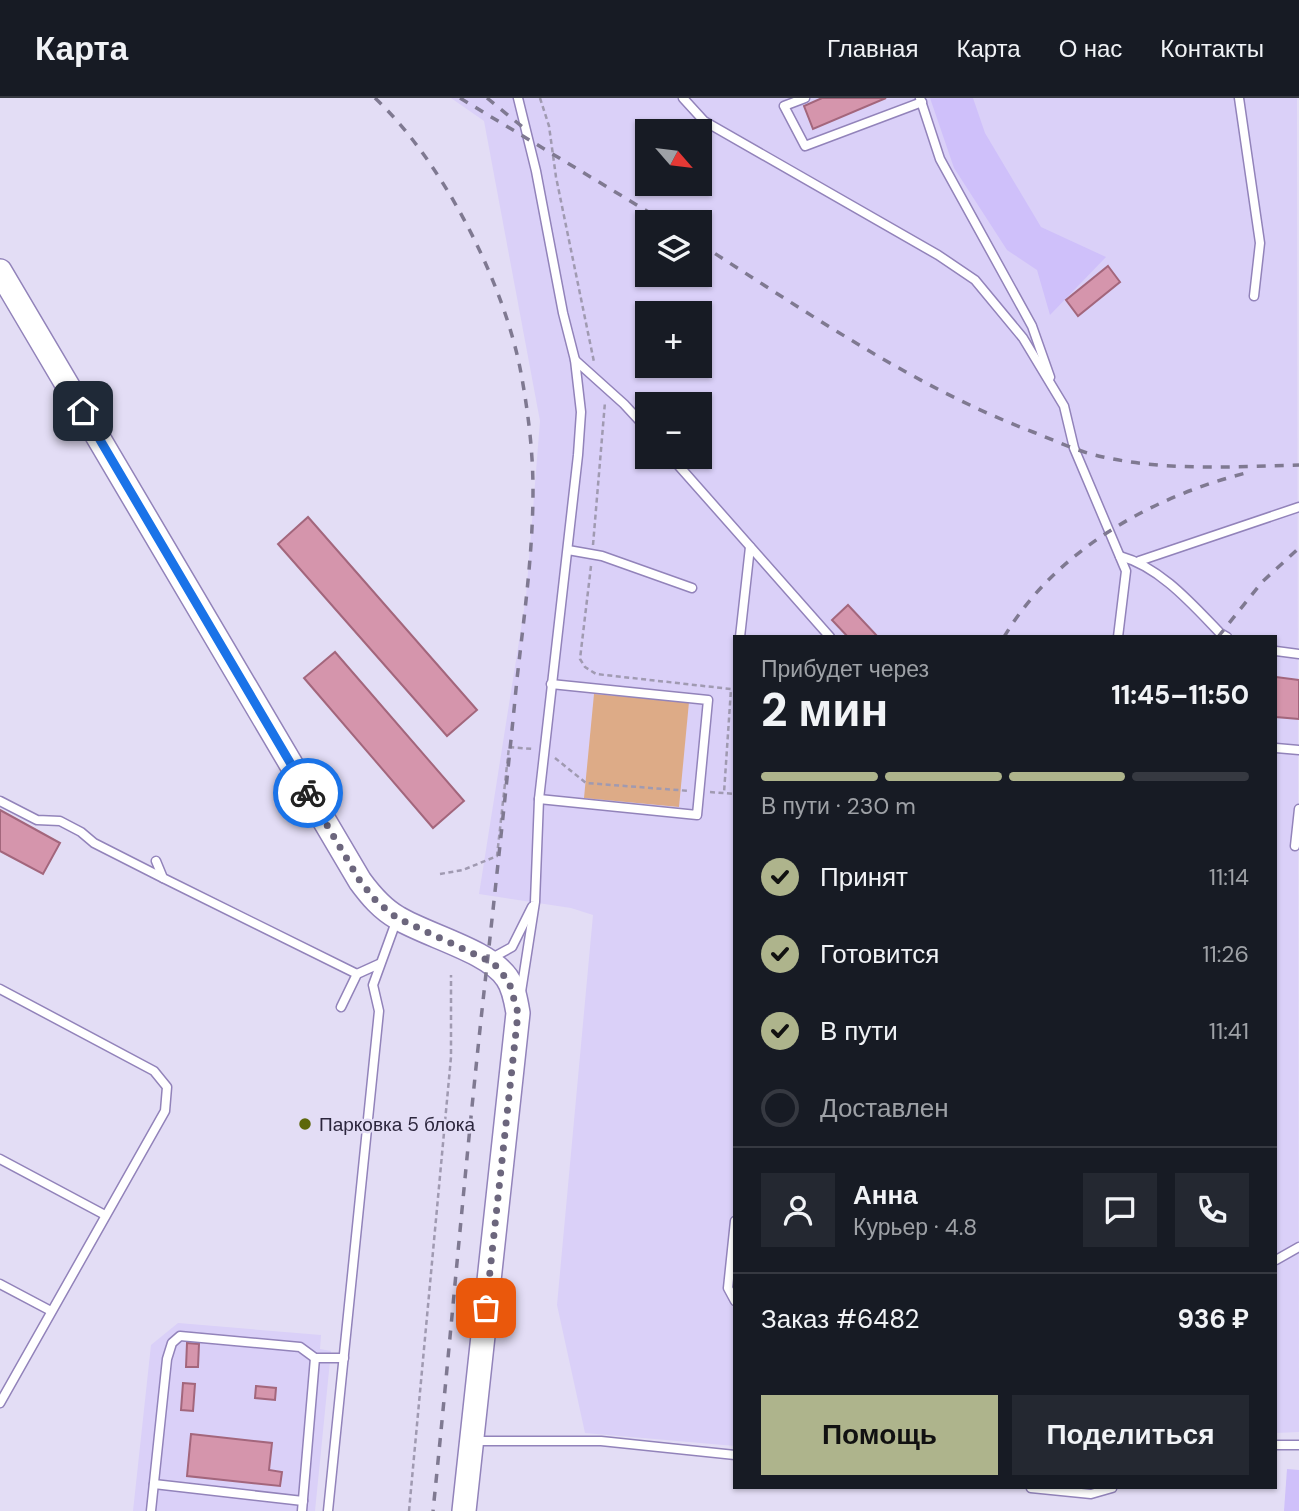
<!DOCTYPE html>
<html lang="ru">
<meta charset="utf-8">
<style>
body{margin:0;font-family:"DM Sans",sans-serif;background:#242831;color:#f1f3f6;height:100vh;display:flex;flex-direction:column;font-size:26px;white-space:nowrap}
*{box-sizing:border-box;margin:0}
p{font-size:23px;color:#9ea1a6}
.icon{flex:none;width:38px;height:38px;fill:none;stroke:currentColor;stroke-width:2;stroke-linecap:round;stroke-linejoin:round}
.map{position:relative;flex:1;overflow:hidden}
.side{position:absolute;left:733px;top:537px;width:544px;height:854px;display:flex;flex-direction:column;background:#171b24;border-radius:0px;box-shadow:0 2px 5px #0004}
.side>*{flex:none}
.needle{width:46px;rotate:118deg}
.buttons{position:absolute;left:635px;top:21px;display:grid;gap:14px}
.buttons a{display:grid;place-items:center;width:77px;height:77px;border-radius:0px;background:#171b24;box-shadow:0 2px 5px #0004;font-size:35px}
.pin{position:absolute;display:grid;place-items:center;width:60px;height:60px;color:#fff;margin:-30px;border-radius:14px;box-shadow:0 4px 10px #0006}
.courier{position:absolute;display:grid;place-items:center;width:70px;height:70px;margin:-35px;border:5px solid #1a73e8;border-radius:50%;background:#fff;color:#222;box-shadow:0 2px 9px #0007}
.headline em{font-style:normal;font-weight:800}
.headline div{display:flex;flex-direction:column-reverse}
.headline{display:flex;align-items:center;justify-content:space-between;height:119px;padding:0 28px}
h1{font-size:46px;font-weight:800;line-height:52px}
.bar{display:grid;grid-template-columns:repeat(4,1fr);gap:10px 7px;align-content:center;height:84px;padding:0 28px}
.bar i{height:9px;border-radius:5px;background:#363941}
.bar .selected{background:#aeb48c}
.bar p{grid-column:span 4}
.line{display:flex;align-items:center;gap:18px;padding:0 28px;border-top:2px solid #363941}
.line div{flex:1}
.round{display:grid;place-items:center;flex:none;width:74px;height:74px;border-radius:0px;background:#242831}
ol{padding:0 28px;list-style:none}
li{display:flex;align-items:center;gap:21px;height:77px}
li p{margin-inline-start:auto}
li .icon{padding:7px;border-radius:50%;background:#aeb48c;color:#111;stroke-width:4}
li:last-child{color:#9ea1a6}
li i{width:38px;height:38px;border:4px solid #363941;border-radius:50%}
.primary-button{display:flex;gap:14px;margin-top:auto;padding:14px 28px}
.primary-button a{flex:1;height:80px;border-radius:0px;background:#aeb48c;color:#111;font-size:28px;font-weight:800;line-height:80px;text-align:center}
.primary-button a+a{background:#242831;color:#f1f3f6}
header{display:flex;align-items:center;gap:42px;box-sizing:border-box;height:98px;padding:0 35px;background:#171b24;border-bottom:2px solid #363941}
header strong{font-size:33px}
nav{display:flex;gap:38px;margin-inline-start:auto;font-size:24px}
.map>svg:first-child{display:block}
</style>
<header>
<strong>Карта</strong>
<nav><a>Главная</a><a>Карта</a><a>О нас</a><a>Контакты</a></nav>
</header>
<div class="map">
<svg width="1299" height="1413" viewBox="0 0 1299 1413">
<rect width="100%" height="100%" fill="#e3ddf5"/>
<g fill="#dad0f8" fill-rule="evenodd">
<path d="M451,0H1297L1299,1334L1276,1335V539H735V1348L585,1335L557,1207L593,817L571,810L479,796L526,499L540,323L484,23ZM648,33H700V86H648ZM648,124H700V177H648ZM648,215H700V268H648ZM648,306H700V359H648Z"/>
<path d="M178,1225L321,1237L320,1251L331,1253L315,1413H133L151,1247Z"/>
</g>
<path fill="#ddab87" d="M594,596L689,604L679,709L584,700Z"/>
<g fill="#cfc0fa">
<path d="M930,0H973L985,35L1041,129L1106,159L1050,217L1037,172L1007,152L954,70Z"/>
<path d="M1287,1371L1299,1372V1413H1284Z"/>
</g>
<g fill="#d595ac" stroke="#a3667c" stroke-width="2">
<path d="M822,0H886L813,31L804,8Z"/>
<path d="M1108,168L1120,184L1078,218L1066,202Z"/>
<path d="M308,419L477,612L447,638L278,446Z"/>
<path d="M848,507L878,539H848L832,522Z"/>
<path d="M335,554L464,703L433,730L304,580Z"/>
<path d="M1276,579L1299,582V621L1276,619Z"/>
<path d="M0,712L60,745L43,776L0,753Z"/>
<path d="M187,1245L199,1246L198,1269H186Z"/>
<path d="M183,1285L195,1286L193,1313L181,1312Z"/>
<path d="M256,1288L276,1290L275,1302L255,1300Z"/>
<path d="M191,1336L272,1345L269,1372L282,1374L280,1388L187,1378Z"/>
</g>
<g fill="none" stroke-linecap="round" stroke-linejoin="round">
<defs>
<g id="service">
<path d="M518,0L536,73L563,215L575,262L581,314L578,357L539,701L535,804L521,894"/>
<path d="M683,0L704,23L938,157L975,182L1023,240L1064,308L1074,350L1126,473L1118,539"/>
<path d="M805,0L784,8L805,48L922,4"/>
<path d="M920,0L940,61L1032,228L1050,279"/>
<path d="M1239,0L1260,145L1254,198"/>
<path d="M575,262L624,306L648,332"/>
<path d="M671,359L830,539"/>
<path d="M568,452L602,458L692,490"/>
<path d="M1120,458C1160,469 1192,506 1220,535L1227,539"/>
<path d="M1139,463L1299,409"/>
<path d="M740,539L750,449"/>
<path d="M1276,553L1299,556"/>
<path d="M1276,650L1299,652"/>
<path d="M539,701L697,717L708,602L551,586"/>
<path d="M0,703L37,722L60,723L81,734L94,745L163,780"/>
<path d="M1295,748L1299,711"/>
<path d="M156,763L163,780L357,876"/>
<path d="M492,860L512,849L532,809"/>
<path d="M0,891L154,973L167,989L165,1013L0,1305"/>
<path d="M341,909L357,876L379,866"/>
<path d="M0,1061L105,1117"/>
<path d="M735,1123L728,1190L735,1203"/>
<path d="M1276,1162L1299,1149"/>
<path d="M0,1186L51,1213"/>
<path d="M474,1343H601L735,1357"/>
<path d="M1276,1347H1299"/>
<path d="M154,1386L303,1403"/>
<path d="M1031,1390L1091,1396L1112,1390"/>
<path d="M151,1413L167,1261L172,1245L180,1238L300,1249L315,1260H344"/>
<path d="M302,1413L315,1260"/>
<path d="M328,1413L379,913L373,887L397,821"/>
</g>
<path id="secondary" d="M0,173L360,783C371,798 382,811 398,820C428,838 489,853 507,880C514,890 516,903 518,915L464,1413"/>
</defs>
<use href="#service" stroke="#9283ba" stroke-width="11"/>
<use href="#secondary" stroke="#9283ba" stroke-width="26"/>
<g stroke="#a09ab1" stroke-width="2.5" stroke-dasharray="5 3.5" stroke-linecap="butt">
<path d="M540,0L549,28L556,79L594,264"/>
<path d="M593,447L605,304"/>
<path d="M591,468L580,561L585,569L596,576L731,591L724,695"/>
<path d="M555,660L586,685L690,693"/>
<path d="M710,694L735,696"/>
<path d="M440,776L463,772L497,758L509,649L533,651"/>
<path d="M409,1413L451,959V877"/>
</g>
<use href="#service" stroke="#fff" stroke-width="8"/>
<use href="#secondary" stroke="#fff" stroke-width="23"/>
<g stroke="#7f7991" stroke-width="3.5" stroke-dasharray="9 9" stroke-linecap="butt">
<path d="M375,0C443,64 504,184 521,275C528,313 533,353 533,392C533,455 524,519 517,581C508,674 498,766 488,858C467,1043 452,1228 433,1413"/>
<path d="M460,0L665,124"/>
<path d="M487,0L525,31"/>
<path d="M700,146C807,214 914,289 1033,334C1056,343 1079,354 1103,359C1168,373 1233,369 1299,367"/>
<path d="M1004,539C1055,453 1151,399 1246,375"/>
<path d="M1218,539L1262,484L1299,450"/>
</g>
</g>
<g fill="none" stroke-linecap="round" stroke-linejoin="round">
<path stroke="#6c667d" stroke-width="7" stroke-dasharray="0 12.6" d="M308,695L360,783L377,804L397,820L487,862L496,868L509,884L518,915L486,1210"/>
<path stroke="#1a73e8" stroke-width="9" d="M83,313L308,695"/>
</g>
<circle fill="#5d670b" stroke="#e3ddf5" stroke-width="2.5" cx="305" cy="1026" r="7"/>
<g text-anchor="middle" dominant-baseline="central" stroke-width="5" stroke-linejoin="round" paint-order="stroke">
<g font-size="19" fill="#2c263d" stroke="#e3ddf5" text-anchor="start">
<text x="319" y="1026">Парковка 5 блока</text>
</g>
</g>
</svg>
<div class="buttons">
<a><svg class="needle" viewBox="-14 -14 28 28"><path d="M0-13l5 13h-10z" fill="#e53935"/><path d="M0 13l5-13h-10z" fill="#9ea1a6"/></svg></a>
<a><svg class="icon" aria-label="layers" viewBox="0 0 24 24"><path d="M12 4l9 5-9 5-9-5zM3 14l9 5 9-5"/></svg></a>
<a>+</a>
<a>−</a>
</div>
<div class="pin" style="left:486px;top:1210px;background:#ea580c"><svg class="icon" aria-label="bag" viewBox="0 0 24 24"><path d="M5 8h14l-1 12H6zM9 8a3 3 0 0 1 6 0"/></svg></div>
<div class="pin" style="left:83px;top:313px;background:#1f2937"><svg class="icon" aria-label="home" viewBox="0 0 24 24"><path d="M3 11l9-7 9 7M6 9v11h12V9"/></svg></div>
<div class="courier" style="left:308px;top:695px"><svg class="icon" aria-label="bike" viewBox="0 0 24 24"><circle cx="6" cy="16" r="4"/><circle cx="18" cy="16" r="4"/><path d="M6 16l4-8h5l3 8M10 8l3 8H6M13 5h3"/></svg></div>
<section class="side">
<div class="headline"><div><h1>2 мин</h1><p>Прибудет через</p></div><em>11:45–11:50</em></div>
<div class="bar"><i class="selected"></i><i class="selected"></i><i class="selected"></i><i></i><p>В пути · 230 m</p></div>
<ol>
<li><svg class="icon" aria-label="check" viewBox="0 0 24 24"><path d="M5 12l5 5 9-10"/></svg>Принят<p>11:14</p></li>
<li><svg class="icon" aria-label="check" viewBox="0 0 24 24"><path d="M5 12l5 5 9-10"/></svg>Готовится<p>11:26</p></li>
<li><svg class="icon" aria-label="check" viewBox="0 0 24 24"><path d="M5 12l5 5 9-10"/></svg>В пути<p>11:41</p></li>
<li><i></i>Доставлен</li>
</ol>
<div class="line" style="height:126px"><a class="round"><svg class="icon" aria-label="person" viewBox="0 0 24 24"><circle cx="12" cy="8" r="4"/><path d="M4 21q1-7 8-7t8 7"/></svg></a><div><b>Анна</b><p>Курьер · 4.8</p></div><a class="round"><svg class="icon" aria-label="chat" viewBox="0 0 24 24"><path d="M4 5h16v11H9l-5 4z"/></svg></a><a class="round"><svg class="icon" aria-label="phone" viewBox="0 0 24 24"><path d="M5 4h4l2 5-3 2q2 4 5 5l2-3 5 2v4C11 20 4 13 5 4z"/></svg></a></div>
<div class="line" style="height:91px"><div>Заказ #6482</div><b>936 ₽</b></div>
<div class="primary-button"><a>Помощь</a><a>Поделиться</a></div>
</section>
</div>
